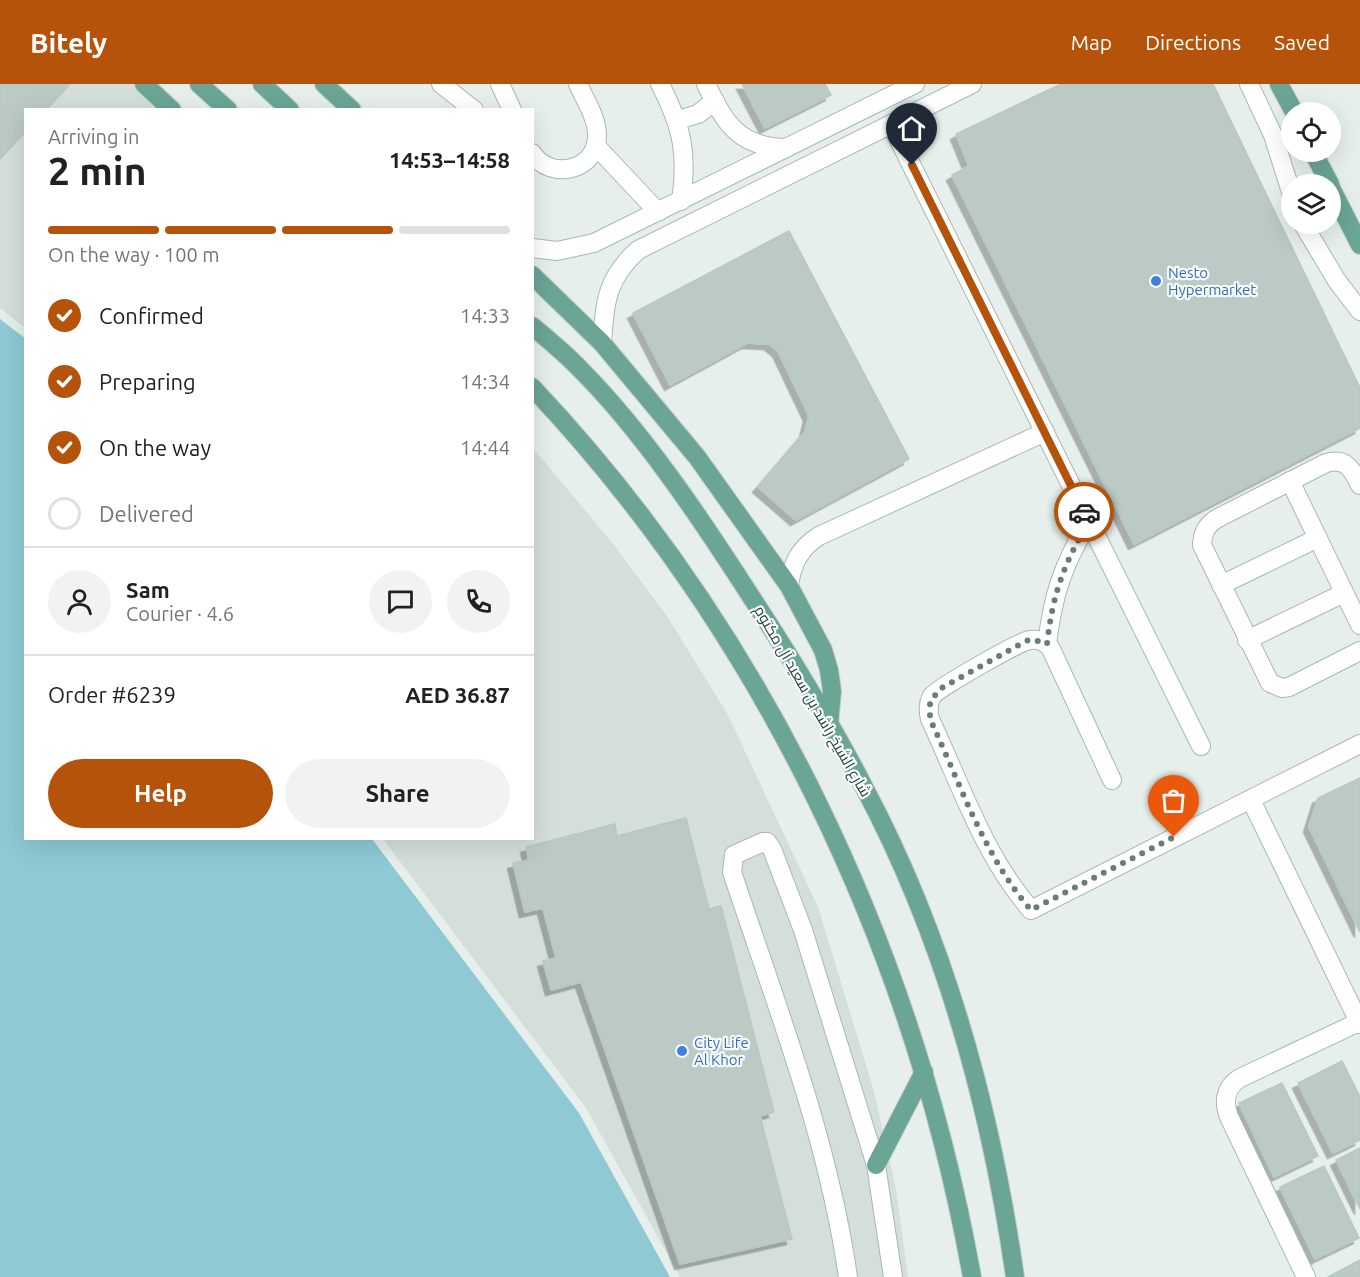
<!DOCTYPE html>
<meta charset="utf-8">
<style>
body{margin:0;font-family:Ubuntu,Cairo,sans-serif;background:#f2f2f2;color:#202124;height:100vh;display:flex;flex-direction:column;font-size:22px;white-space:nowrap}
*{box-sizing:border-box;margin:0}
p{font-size:20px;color:#757577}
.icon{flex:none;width:33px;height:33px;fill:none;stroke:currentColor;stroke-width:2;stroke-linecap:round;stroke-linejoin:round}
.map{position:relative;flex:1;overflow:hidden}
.details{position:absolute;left:24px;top:24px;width:510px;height:732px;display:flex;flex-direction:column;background:#fff;border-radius:0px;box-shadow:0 6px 24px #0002}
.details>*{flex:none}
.controls{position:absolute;left:1281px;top:18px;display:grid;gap:12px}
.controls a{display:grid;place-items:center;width:60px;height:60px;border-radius:50%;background:#fff;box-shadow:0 6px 24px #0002;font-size:30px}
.pin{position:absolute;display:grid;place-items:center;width:51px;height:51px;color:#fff;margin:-62px -26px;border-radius:50% 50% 50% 0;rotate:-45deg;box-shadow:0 0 6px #0007}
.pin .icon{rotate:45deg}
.courier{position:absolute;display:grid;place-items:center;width:60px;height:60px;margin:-30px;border:4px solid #b45309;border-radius:50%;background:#fff;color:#222;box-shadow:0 2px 8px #0007}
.head em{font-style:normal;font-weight:600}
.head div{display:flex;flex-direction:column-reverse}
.head{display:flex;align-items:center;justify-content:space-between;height:102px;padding:0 24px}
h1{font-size:39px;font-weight:600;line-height:45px}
.bar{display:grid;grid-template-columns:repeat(4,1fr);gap:9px 6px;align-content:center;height:72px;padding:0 24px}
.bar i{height:8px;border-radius:4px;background:#e0e0e0}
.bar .active{background:#b45309}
.bar p{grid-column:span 4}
.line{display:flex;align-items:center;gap:15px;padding:0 24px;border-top:2px solid #e0e0e0}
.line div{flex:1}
.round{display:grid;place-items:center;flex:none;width:63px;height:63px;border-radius:32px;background:#f2f2f2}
ol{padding:0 24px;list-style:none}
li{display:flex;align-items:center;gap:18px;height:66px}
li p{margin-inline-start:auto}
li .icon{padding:6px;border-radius:50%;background:#b45309;color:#fff;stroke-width:4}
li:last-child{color:#757577}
li i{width:33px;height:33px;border:3px solid #e0e0e0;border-radius:50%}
.action{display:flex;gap:12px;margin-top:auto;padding:12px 24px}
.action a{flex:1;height:69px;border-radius:36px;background:#b45309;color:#fff;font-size:24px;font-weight:600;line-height:69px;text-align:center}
.action a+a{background:#f2f2f2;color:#202124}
header{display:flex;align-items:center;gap:36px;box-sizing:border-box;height:84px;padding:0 30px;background:#b45309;color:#fff}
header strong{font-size:28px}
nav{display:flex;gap:33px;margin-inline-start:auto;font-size:21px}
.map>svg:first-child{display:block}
</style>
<header>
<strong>Bitely</strong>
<nav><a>Map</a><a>Directions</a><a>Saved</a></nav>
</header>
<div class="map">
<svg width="1360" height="1193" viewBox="0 0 1360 1193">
<defs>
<filter id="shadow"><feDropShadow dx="-5.5" dy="5.5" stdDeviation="0" flood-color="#0004"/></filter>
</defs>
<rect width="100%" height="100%" fill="#e6efeb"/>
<g fill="#d4dfda">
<path d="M0,0H140L168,25L26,26L25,244L0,224Z"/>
<path d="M533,364L614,461L667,532L728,631L818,823L873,1004L896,1104L908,1193H680L586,1024L383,755L532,754Z"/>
</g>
<path fill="#8ec9d4" d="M0,235L26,255V754L372,755L579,1029L670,1193H0Z"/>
<g fill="#bbcac4" stroke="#b8c9c2" stroke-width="1.5" filter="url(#shadow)">
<path d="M0,0H70L46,26H26V47L0,75Z"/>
<path d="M742,0H825L831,11L765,44Z"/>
<path d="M1061,0H1213L1360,304V344L1134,460L952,91L969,82L956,50Z"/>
<path d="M789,147L909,375L796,436L758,403L805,348L809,332L778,267L769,260L747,259L670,301L633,229Z"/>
<path d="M1360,694V848L1309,743L1318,714Z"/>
<path d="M686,734L709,825L721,822L774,1028L760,1032L792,1155L680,1180L581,898L551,906L543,877L556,874L543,824L525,828L513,779L529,776L526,763L615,740L617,752Z"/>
<path d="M1342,977L1360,1013V1056L1333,1069L1298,999Z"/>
<path d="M1282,999L1318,1072L1274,1093L1239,1019Z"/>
<path d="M1360,1064V1125L1336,1076Z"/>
<path d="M1324,1082L1359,1154L1315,1175L1280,1103Z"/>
<path d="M1360,1176V1193H1328Z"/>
</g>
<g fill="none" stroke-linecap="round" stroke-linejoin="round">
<defs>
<g id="minor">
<path d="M441,0L474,26"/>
<path d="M500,0L512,26"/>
<path d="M660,0C682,43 688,69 681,117"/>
<path d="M706,0C725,39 738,63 786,64"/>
<path d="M1249,0L1273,51L1292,111"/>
<path d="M678,36L698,30L715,17"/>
<path d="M891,40L1201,662"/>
<path d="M596,62L658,128"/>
<path d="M532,69C550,97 596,87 597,53C598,35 585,16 578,0"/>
<path d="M1303,140L1337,197L1360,227"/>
<path d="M532,164L557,167L594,159L915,0"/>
<path d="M602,259C605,218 606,195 638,166L972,0"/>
<path d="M1290,397L1360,541"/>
<path d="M1360,401C1352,385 1346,373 1326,379L1216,435C1206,442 1203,448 1202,461L1270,599L1282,604L1289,603L1360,567"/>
<path d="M1221,501L1318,454"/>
<path d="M789,502C792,479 800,464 819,452L1045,348"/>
<path d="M1247,556L1344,509"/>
<path d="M1047,560C1053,510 1063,481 1089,437"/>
<path d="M1112,696L1051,565C1046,558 1039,555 1030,556C1020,557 938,604 932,612C928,619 928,627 930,635C960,699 984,772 1031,826L1360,660"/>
<path d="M1251,716L1360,940"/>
<path d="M848,1193C828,1053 776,921 732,788L734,771L763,758H767L772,765L803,846L876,1081L893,1193"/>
<path d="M1306,1193L1230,1035C1223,1019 1224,1004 1240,994L1359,938"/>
</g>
<g id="major">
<path d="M144,0L172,26"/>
<path d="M199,0L228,26"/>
<path d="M262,0L290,26"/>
<path d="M324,0L352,26"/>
<path d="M1279,0L1294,28"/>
<path d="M1313,68L1330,100"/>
<path d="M1330,102L1360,161"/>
<path d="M532,191L602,259L697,373L789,502L823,566L829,586L832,607L829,640"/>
<path d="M532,242C549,256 566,270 581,286C642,347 701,435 748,508C790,572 830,637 865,705C945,856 991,1025 1015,1193"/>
<path d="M532,303C763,548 913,863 972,1193"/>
<path d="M876,1081L924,988"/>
</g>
</defs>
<use href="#minor" stroke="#a8b8b2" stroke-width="20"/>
<use href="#major" stroke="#c2cac8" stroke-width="20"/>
<use href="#minor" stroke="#fff" stroke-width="18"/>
<use href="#major" stroke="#6aa596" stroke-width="18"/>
</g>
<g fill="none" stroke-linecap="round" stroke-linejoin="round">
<path stroke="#687f78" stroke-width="6" stroke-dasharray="0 10.8" d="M1084,428L1089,437C1063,482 1053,509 1047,560L1032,555L1026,557L940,605L930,618V635C960,699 984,772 1031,826L1174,753"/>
<path stroke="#b45309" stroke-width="8" d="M912,81L1084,428"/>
</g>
<g fill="#3f7fe0" stroke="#f7fbf9" stroke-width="2">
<circle cx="1156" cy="197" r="6"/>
<circle cx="682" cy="967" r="6"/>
</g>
<g text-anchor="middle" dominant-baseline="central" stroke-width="4.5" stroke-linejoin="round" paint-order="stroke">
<g font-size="15" fill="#366cbe" stroke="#f7fbf9" text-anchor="start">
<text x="1168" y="188">Nesto<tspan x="1168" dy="17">Hypermarket</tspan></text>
<text x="694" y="958">City Life<tspan x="694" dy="17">Al Khor</tspan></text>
</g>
<g font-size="15" fill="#24423a" stroke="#f7fbf9">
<text transform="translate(813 617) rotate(60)">شارع الشيخ راشد بن سعيد آل مكتوم</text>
</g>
</g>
</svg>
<div class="controls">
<a><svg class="icon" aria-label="locate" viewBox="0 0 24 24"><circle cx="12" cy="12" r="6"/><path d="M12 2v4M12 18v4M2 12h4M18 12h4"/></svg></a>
<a><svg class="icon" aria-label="layers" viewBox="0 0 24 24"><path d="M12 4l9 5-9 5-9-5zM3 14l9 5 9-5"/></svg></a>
</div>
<div class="pin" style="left:1174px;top:753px;background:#ea580c"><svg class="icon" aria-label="bag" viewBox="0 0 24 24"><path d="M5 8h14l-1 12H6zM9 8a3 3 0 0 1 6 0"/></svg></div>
<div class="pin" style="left:912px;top:81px;background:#1f2937"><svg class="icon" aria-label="home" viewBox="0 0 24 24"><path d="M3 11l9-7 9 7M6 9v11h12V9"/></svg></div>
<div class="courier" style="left:1084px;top:428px"><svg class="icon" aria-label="car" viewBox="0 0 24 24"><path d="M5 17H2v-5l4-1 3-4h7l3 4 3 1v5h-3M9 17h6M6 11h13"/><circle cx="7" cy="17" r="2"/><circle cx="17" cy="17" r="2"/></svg></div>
<section class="details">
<div class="head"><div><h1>2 min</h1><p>Arriving in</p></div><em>14:53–14:58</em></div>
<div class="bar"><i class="active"></i><i class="active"></i><i class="active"></i><i></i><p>On the way · 100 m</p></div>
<ol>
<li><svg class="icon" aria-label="check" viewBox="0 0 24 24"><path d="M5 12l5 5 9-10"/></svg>Confirmed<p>14:33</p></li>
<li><svg class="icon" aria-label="check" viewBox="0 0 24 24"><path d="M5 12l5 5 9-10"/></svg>Preparing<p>14:34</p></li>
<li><svg class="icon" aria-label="check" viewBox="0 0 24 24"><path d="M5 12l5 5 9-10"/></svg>On the way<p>14:44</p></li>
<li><i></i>Delivered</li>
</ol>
<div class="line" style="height:108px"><a class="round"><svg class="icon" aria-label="person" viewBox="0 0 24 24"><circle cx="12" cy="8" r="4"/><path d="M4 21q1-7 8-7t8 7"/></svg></a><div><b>Sam</b><p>Courier · 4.6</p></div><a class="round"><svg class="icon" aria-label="chat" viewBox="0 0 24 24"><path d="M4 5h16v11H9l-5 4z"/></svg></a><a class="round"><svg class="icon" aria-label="phone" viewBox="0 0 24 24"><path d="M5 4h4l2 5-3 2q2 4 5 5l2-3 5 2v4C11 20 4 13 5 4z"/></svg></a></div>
<div class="line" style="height:78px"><div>Order #6239</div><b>AED 36.87</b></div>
<div class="action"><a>Help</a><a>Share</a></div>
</section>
</div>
